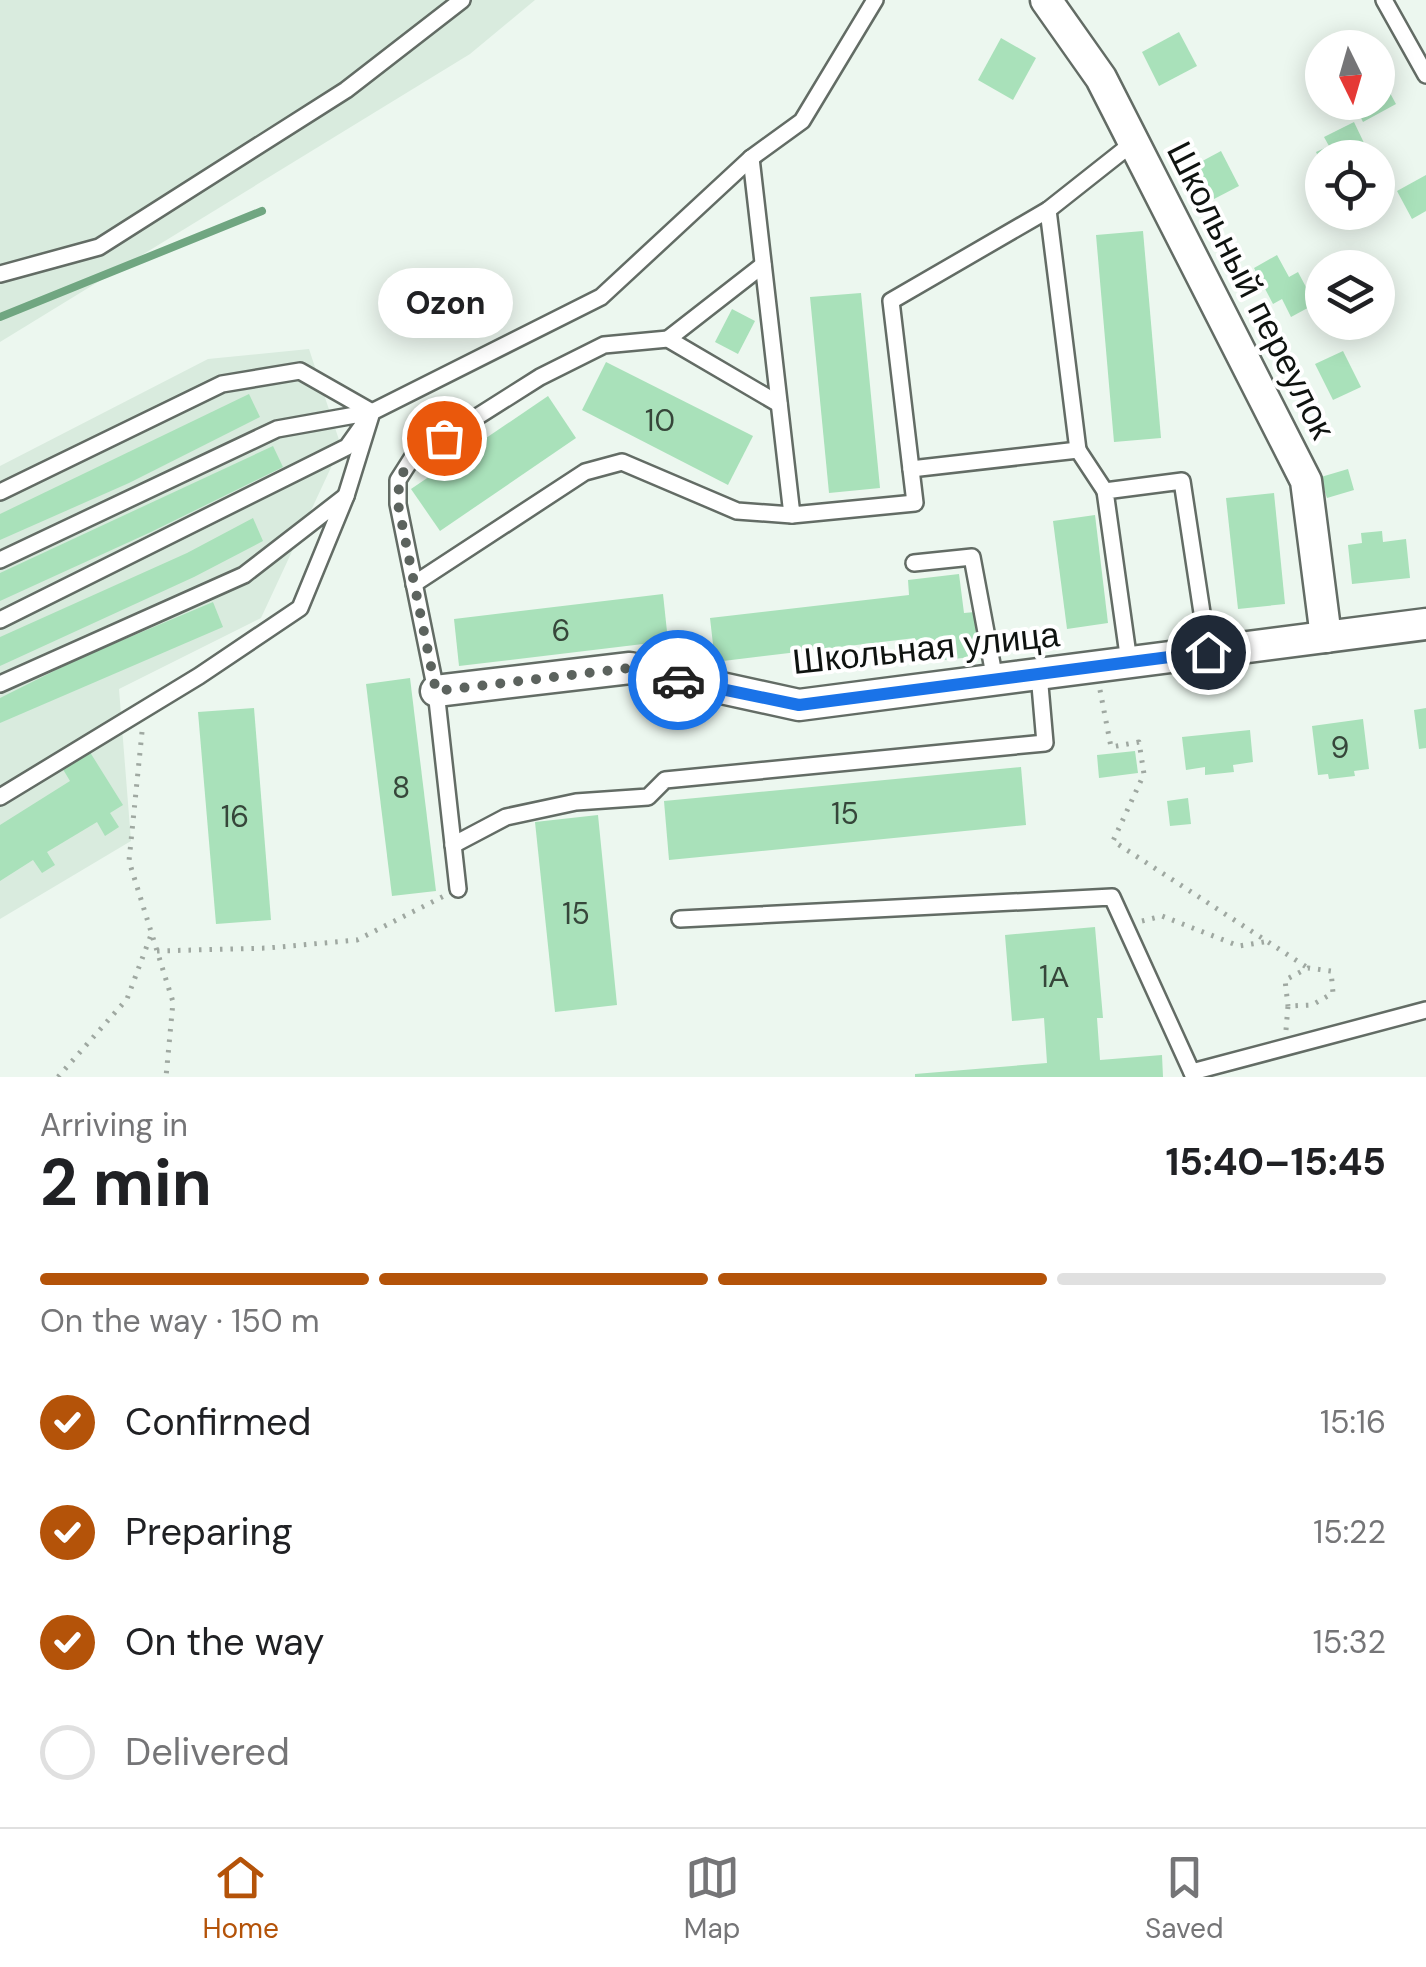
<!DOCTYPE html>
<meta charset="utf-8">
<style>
body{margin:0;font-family:"DM Sans",sans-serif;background:#f2f2f2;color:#202124;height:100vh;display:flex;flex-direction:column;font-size:38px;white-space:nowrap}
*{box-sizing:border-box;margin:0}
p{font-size:32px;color:#757577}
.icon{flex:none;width:55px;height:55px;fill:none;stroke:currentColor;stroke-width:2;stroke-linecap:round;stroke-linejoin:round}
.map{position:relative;height:1077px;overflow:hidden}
.panel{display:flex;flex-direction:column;background:#fff;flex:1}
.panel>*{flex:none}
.needle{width:65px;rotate:175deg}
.controls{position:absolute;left:1305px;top:30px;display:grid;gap:20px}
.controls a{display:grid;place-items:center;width:90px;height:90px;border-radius:50%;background:#fff;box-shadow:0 5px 25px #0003;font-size:50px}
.pin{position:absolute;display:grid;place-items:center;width:85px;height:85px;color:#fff;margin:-42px;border:5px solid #fff;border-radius:50%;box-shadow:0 2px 10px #0007}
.courier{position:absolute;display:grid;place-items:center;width:100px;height:100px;margin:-50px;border:8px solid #1a73e8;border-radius:50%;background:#fff;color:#222;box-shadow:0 2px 12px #0007}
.bubble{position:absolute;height:70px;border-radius:35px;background:#fff;box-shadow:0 5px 25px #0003;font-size:32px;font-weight:700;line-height:70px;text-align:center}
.summary em{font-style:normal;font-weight:700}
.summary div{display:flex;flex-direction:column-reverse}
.summary{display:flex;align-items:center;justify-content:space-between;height:170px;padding:0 40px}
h1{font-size:65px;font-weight:700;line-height:75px}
.bar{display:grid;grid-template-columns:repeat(4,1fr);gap:15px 10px;align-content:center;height:120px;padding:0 40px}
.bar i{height:12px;border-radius:8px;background:#e0e0e0}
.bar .current{background:#b45309}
.bar p{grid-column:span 4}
ol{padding:0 40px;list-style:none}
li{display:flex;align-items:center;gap:30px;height:110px}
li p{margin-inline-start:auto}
li .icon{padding:10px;border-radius:50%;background:#b45309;color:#fff;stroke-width:4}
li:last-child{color:#757577}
li i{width:55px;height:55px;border:5px solid #e0e0e0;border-radius:50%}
.tabs{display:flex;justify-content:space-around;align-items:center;height:140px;border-top:2px solid #e0e0e0;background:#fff;font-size:28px;color:#757577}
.tabs a{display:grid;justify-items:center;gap:5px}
.tabs .current{color:#b45309}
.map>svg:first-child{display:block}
</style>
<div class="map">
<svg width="1426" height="1077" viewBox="0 0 1426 1077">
<rect width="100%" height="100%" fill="#ecf7ef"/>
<g fill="#d9ebde">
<path d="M0,0H535L470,54L0,342Z"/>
<path d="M309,349L341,446L261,618L119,689L131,841L0,919V466L208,359Z"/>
</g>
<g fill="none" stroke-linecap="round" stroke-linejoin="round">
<path stroke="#70a681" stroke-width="8" d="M0,317L262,211"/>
</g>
<g fill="#a9e1ba">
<path d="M1179,32L1197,66L1159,86L1142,52Z"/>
<path d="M1001,38L1036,58L1013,100L978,80Z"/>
<path d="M1378,71L1396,104L1363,122L1353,102H1378Z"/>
<path d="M1354,122L1364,143L1334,158H1322V165L1316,152L1329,146L1324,137Z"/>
<path d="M1221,151L1239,186L1214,199L1195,165Z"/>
<path d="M1426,175V211L1412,219L1397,191Z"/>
<path d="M1143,231L1161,438L1114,442L1096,235Z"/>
<path d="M1277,255L1289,277L1298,272L1315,304L1291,317L1282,299L1273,304L1254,268Z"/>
<path d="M861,293L880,488L829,493L810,297Z"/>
<path d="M732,309L755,321L738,354L715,342Z"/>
<path d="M1343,351L1361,387L1333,400L1315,364Z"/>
<path d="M606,362L753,436L728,485L582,410Z"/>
<path d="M249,394L260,417L129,483L0,540V514Z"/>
<path d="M548,396L576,438L440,531L411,489Z"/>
<path d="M273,446L283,467L151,532L0,601V573Z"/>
<path d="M1348,469L1354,490L1327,498L1324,489L1317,491L1315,482L1322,481L1321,477Z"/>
<path d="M1274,493L1285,604L1238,609L1226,498Z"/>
<path d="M1095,515L1108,623L1067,629L1053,521Z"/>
<path d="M253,518L263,541L194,577L0,666V637L187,553Z"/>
<path d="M1382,531L1383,542L1406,539L1410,578L1352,584L1348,545L1362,543L1361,533Z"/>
<path d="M959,574L964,613L975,612L980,656L918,663L915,638L715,662L710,618L909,595L908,580Z"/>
<path d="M663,594L668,641L459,666L454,619Z"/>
<path d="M213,602L223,627L0,723V698L80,658Z"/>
<path d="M410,678L436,891L392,896L366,684Z"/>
<path d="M254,708L271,920L216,924L198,712Z"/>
<path d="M1426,708V748L1419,749L1414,710Z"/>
<path d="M1363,719L1369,769L1354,771L1355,776L1329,779L1328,774L1318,775L1312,726Z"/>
<path d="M1250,730L1253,762L1233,765L1234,772L1205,775V767L1186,770L1182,737Z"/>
<path d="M88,749L123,805L110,813L119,827L105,836L97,822L47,852L55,865L42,873L33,860L0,881V825L70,781L61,766Z"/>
<path d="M1135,751L1138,773L1099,778L1097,755Z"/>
<path d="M1021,767L1026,825L669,860L664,801Z"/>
<path d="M1188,798L1191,824L1170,826L1167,801Z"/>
<path d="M598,815L617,1005L555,1012L535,822Z"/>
<path d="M1095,927L1103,1018H1097L1100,1060L1162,1055L1163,1077H915V1074L1047,1063L1044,1018L1012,1021L1005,935Z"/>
</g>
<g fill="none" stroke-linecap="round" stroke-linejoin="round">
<defs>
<g id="service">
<path d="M1384,0L1426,75"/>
<path d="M751,158L792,515L915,503L891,301L1048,210L1134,142"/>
<path d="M1048,210L1078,450"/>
<path d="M0,274L99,247L346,90L462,0"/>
<path d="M668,339L763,265"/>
<path d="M911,469L1078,450L1105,491"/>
<path d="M0,492L222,384L300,371L372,412"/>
<path d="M346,496L372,412L601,297L751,158L802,121L875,0"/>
<path d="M0,560L277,429L372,412L347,447L0,620"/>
<path d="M914,563L972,557L995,680"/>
<path d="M414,584L585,472L622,462L737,511L792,515"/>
<path d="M1129,662L1105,491L1182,481L1208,652"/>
<path d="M0,684L244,575L346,496L300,608L199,676L0,797"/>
<path d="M453,845L506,817L576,802L648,797L665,780L1045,743L1039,674"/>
<path d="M458,889L436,691L398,504V480L412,458L540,377L604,345L668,339L779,404"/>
<path d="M680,919L1112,897L1194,1077"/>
<path d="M1192,1072L1426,1010"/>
</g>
<g id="minor">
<path d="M1046,0L1101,78L1306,481L1326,637"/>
<path d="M436,691L630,668L799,705L1426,624"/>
</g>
</defs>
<use href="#service" stroke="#636c65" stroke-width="20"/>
<use href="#minor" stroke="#636c65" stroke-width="35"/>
<g stroke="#9fa8a1" stroke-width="5" stroke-dasharray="2.5 8" stroke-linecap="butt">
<path d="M1100,690L1111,747L1139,742L1144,774L1113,841L1308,968"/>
<path d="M142,732L129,861L173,1002L166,1077"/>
<path d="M1142,921L1162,916L1239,946L1264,942"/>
<path d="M157,951L268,948L357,940L444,896"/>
<path d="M1286,1030L1288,1006L1312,1005L1333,993L1331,971L1308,968L1285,980L1288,1006"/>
<path d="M58,1077L127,999L151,935"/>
</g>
<use href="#service" stroke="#fff" stroke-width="15"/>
<use href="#minor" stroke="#fff" stroke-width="30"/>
</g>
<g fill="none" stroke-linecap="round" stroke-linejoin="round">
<path stroke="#5c635e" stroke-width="10" stroke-dasharray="0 18" d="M444,438C412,457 398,464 398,504L436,691L630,668L678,680"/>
<path stroke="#1a73e8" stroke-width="12" d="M678,680L799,705L1208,652"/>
</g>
<g text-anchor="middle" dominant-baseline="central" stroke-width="8" stroke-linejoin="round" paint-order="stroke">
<g font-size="30" fill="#36463a">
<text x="660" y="420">10</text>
<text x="561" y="630">6</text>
<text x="1340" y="747">9</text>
<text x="401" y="787">8</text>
<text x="845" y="813">15</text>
<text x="235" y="816">16</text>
<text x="576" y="913">15</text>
<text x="1054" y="976">1А</text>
</g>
<g font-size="35" fill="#0f1310" stroke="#fff">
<text transform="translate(1251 290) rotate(63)">Школьный переулок</text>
<text transform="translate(926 648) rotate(-6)">Школьная улица</text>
</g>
</g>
</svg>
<div class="controls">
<a><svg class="needle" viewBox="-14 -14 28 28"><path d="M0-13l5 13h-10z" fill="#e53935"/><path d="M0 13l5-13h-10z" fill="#757577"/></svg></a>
<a><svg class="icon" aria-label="locate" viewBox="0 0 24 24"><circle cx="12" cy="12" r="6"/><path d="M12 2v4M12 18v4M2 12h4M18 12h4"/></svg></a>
<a><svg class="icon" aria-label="layers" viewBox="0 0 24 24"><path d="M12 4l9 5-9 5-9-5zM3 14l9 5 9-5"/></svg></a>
</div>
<div class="pin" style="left:444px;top:438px;background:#ea580c"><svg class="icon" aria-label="bag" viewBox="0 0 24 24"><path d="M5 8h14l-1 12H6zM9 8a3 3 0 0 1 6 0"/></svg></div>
<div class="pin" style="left:1208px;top:652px;background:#1f2937"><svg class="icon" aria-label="home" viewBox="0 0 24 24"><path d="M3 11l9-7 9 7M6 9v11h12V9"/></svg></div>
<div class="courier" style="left:678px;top:680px"><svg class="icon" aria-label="car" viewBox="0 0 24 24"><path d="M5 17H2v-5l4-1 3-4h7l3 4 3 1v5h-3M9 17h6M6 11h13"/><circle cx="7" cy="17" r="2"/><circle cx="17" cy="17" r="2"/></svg></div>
<div class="bubble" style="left:378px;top:268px;width:135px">Ozon</div>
</div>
<section class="panel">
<div class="summary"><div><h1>2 min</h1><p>Arriving in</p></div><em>15:40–15:45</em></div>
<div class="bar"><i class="current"></i><i class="current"></i><i class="current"></i><i></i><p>On the way · 150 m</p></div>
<ol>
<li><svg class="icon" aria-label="check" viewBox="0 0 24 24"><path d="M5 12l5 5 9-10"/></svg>Confirmed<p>15:16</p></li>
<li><svg class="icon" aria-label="check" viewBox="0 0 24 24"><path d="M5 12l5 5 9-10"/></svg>Preparing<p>15:22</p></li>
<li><svg class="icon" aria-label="check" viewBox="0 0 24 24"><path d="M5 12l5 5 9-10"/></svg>On the way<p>15:32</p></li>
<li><i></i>Delivered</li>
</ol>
</section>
<nav class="tabs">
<a class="current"><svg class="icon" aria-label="home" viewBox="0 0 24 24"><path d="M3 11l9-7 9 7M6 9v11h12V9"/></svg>Home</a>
<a><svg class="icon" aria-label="map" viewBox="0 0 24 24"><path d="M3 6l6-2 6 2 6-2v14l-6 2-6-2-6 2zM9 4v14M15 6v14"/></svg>Map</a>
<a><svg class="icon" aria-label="saved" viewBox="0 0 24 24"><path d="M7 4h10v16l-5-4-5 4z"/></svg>Saved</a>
</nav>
